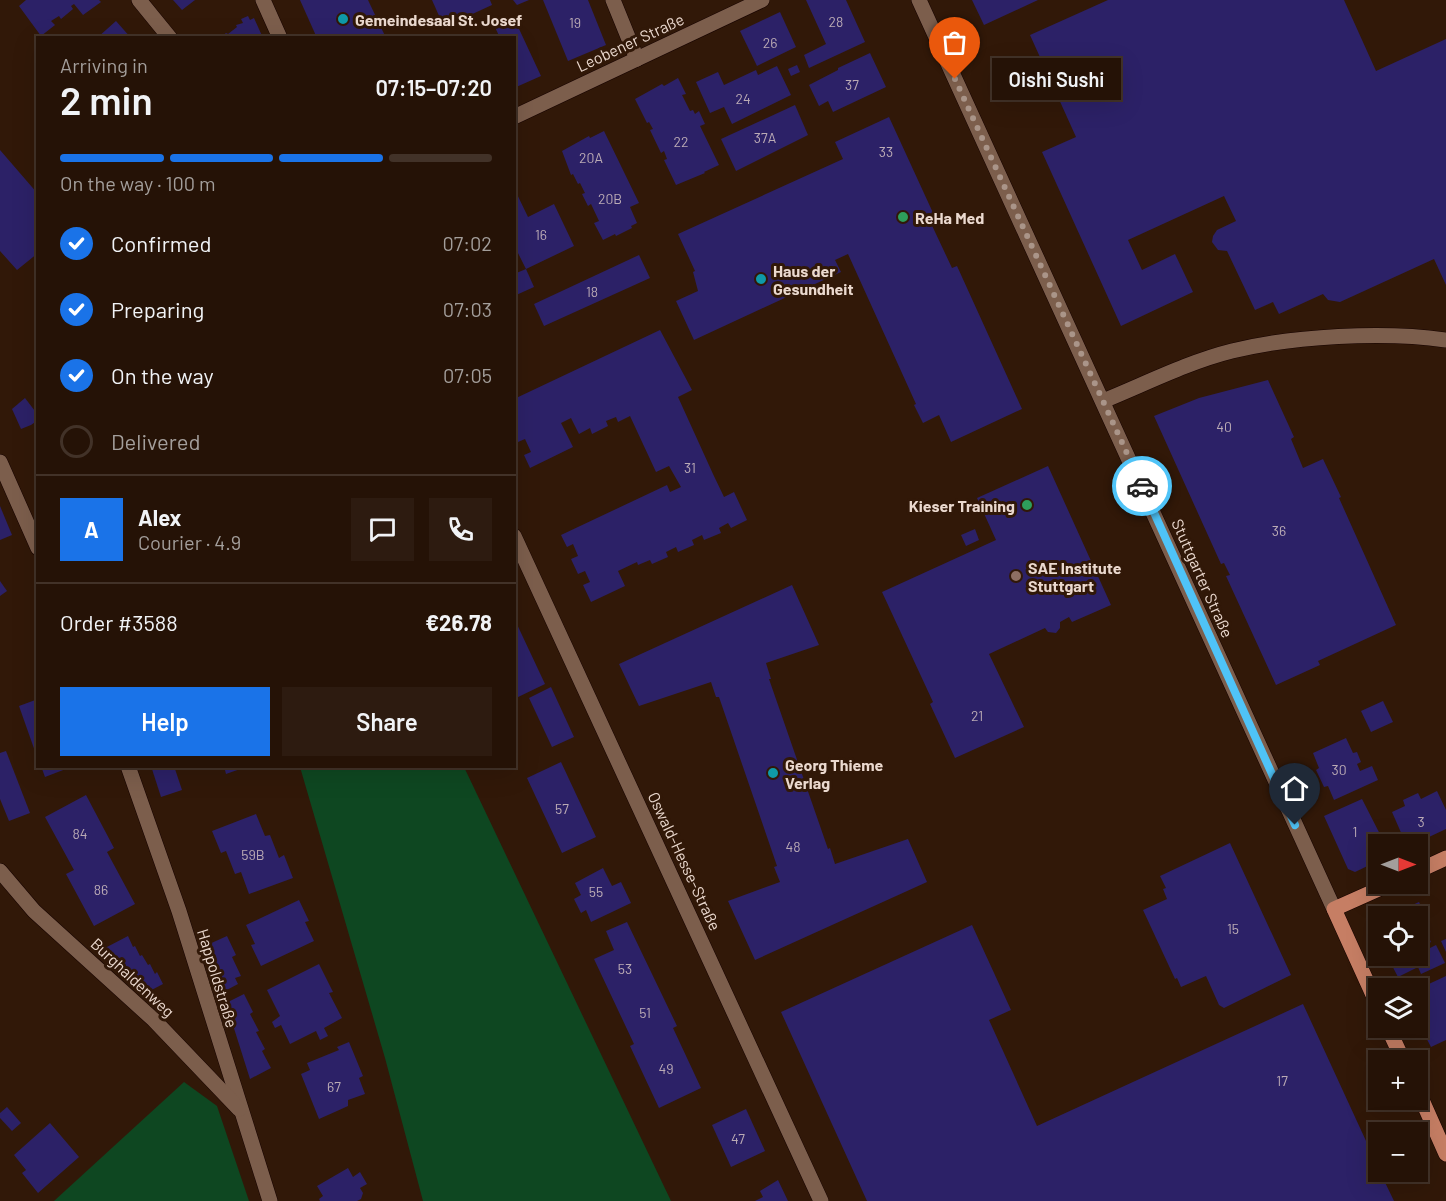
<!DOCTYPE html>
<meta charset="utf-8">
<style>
body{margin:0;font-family:Barlow,sans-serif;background:#2d1b10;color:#f1f3f6;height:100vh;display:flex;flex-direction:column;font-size:22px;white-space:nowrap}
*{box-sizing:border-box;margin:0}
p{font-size:20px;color:#a39e9b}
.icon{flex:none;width:33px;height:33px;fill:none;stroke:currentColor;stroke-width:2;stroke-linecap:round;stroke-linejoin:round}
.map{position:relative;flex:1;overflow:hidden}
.sheet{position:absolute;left:36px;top:36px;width:480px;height:732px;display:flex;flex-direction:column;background:#251206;border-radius:0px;box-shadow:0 6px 24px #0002,0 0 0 2px #423228}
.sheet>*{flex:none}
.needle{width:39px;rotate:90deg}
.buttons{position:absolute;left:1368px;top:834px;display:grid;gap:12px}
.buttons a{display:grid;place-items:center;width:60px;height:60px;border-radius:0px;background:#251206;box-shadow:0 6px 24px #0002,0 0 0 2px #423228;font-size:30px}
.pin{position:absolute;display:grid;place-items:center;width:51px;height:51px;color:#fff;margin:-62px -26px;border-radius:50% 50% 50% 0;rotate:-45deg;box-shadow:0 0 6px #0007}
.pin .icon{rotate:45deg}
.courier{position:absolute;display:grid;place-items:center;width:60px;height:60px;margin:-30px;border:4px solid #4fc3f7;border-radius:50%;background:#fff;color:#222;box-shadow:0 2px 8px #0007}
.bubble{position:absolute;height:42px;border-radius:0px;background:#251206;box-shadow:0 6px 24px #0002,0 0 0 2px #423228;font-size:20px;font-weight:600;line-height:42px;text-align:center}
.head em{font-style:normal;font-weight:600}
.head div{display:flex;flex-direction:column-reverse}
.head{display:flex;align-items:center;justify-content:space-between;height:102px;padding:0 24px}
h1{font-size:39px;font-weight:600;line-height:45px}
.bar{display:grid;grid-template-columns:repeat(4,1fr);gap:9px 6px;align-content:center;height:72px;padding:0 24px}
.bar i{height:8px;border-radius:4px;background:#423228}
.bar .active{background:#1a73e8}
.bar p{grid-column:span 4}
.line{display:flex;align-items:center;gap:15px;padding:0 24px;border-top:2px solid #423228}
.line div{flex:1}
.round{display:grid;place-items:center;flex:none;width:63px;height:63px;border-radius:0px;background:#2d1b10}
ol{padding:0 24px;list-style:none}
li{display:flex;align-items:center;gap:18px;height:66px}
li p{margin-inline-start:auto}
li .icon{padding:6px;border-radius:50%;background:#1a73e8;color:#fff;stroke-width:4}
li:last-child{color:#a39e9b}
li i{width:33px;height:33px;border:3px solid #423228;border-radius:50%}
.button{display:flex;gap:12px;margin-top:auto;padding:12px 24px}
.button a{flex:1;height:69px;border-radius:0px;background:#1a73e8;color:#fff;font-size:24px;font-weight:600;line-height:69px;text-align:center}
.button a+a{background:#2d1b10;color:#f1f3f6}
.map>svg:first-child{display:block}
</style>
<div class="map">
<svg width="1446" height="1201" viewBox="0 0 1446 1201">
<rect width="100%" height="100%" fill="#311808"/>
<g fill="#0e4721">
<path d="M300,767H464L671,1201H423L385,1058Z"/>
<path d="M184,1082L217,1106L249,1201H54Z"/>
</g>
<g fill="#2c2167">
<path d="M26,0H99L101,2L83,15L74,4L71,6L73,9L61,19L59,16L51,21L55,25L41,36L19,6Z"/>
<path d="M173,0H195L182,10Z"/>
<path d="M300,0H368L386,38H317Z"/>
<path d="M432,0H490L492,5L444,27Z"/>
<path d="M513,0H529L517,5Z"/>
<path d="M543,0H588L606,45L568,61Z"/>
<path d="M806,0H846L865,42L809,68L804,55L826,44Z"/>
<path d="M972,0H1038L984,25Z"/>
<path d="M1108,0H1344L1376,71L1446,39V285L1434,259L1340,302L1328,300L1323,294L1279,314L1273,302L1255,310L1227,251L1218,250L1212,242L1213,236L1217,230L1236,221L1224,196L1128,240L1142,270L1175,254L1193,292L1121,326L1042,152L1076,137L1030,35Z"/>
<path d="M780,12L796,47L757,66L740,31Z"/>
<path d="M248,16L250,20L254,18L263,38H214L218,34L221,37L226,33L228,34L237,27L236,25L243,23L241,19Z"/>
<path d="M513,16L541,76L514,88V38H500L494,25Z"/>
<path d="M116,21L131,38H97Z"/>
<path d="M870,53L886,87L833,112L828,101L819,106L809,85L838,70V68Z"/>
<path d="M797,65L800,72L791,76L788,69Z"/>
<path d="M777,66L791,95L732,124L724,107L710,113L696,82L718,72L724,85L756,70L758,75Z"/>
<path d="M678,78L686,94L682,95L690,111L693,110L695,114L699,111L705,124L700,126L719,165L704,172L705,173L676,185L664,160L667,159L664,151L661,153L650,130L653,129L649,122L647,123L635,99L662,84L664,86Z"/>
<path d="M795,105L808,135L736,171L721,139Z"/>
<path d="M889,117L934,215L928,217L952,268L957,266L1022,409L951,442L939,415L923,423L914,405L916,404L848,254L835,260L841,272L694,340L676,301L698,291L693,272L695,271L678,234L843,159L835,142Z"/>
<path d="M604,131L639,203L630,207L637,223L631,226L632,228L616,236L615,234L603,240L594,223L599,221L591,204L588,206L582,194L585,193L580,183L578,184L573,174L571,175L562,151L589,136L590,138Z"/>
<path d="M0,150L38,194V202L35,204L38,207V253L17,270L0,251Z"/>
<path d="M514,188L528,217L554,204L574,246L526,269L514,245Z"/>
<path d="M639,255L650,278L544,326L534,304Z"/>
<path d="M526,269L534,287L514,296V274Z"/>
<path d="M660,330L692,390L678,397L713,474L724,497L734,492L747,520L731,528L728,523L719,528L721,533L704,540L702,535L692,540L694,545L678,552L676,547L666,552L668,557L652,564L650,560L638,565L637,562L618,571L625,586L591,602L583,585L590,582L585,571L578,574L571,559L578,556L573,544L567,547L561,535L667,485L670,492L681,487L669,466L656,472L630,416L618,422L616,417L606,421L608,426L592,434L590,428L579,434L571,418L561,423L573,447L530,468L524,455L531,452L525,439L518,442L514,434V427L518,425L514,417V399Z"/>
<path d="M1268,380L1294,437L1291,439L1303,468L1323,459L1341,497L1339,498L1396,625L1318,661L1320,665L1276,685L1226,576L1230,575L1224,563L1221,564L1154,416L1199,398Z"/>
<path d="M25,398L38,415V420L31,425L21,429L12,409Z"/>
<path d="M1048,466L1111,605L1072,622L1069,617L1060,622V628L1056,633L1048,632L1045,628L989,654L1024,727L955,758L930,704L933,702L882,592L996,540L977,498Z"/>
<path d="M0,506L12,535L0,540Z"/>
<path d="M975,529L979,540L966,546L961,535Z"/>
<path d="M0,581L7,591L0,596Z"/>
<path d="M792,585L819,645L766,663L771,679H769L828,849L830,848L835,864L908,839L927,882L755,960L728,901L780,882L774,867L777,866L719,697H716L711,682L639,706L619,664Z"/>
<path d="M514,618L545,684L514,699Z"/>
<path d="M551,687L574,737L552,747L529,698Z"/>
<path d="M38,699V756L37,757L19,706Z"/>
<path d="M1383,701L1393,722L1371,732L1361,711Z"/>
<path d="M1346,738L1353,753L1357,752L1361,762L1357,764L1360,771L1372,766L1378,780L1334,800L1328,786L1324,787L1316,770L1319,768L1313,753Z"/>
<path d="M6,751L30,813L9,821L0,799V753Z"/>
<path d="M561,762L596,837L562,853L527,778Z"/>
<path d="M41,766H71V767L45,777Z"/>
<path d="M151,766H174L182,790L161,797Z"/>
<path d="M224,766H246V767L226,774Z"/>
<path d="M1437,791L1446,810V829L1414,844H1406L1392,812L1405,806L1403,800L1418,793L1421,799Z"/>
<path d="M86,795L114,848L107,852L135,904L94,926L66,874L74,870L45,817Z"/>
<path d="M1362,799L1385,844H1378V861L1355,872L1348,869L1324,816Z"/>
<path d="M256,814L265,836L270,835L279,858L284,855L293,878L249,894L241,872L235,874L226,851L221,853L212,831Z"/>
<path d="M1230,843L1291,975L1224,1008L1219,1005L1206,976L1181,987L1177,978L1175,979L1143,910L1167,899L1163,889L1166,888L1160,876Z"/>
<path d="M603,868L612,886L621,882L631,903L591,922L586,910L581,913L574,899L581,895L575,883Z"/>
<path d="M299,900L309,921L305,922L314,941L261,966L251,945L255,944L246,925Z"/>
<path d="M1419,902L1426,917L1420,920L1431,942L1425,945L1428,949L1436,945L1445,963L1421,974L1418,967L1398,977L1387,956H1418V916H1388Z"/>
<path d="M1378,921V937L1373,923Z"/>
<path d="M627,922L677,1026L673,1028L701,1088L659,1108L630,1046L634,1044L594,959L614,950L606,931Z"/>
<path d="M972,925L1011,1010L989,1020L1037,1126L1303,1004L1378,1167V1172H1380L1394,1201H867L781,1012Z"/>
<path d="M128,936L133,947L135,946L140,956L142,955L148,965L150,964L155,974L157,972L163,984L144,994L138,983L133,985L128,975L125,976L120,966L118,967L105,948Z"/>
<path d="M227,936L236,955L232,957L241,976L235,978L238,984L223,992L207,945Z"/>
<path d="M1446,939V952L1441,941Z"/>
<path d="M319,964L333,992L329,993L342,1018L324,1028L328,1036L320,1040L316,1031L290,1044L281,1025L275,1028L272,1022L280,1016L267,990Z"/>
<path d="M1446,976V1040L1431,1047L1418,1022V989Z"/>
<path d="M244,994L253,1012L250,1014L259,1031L256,1032L265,1049L262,1051L271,1068L250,1079L226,1003Z"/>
<path d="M349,1042L363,1076L359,1078L365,1094L348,1100V1106L337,1111L319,1119L301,1074L310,1070L307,1063L339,1050L337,1047Z"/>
<path d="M7,1107L21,1123L12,1131L0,1118V1113Z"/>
<path d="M746,1109L765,1151L731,1167L712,1125Z"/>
<path d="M50,1123L79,1157L38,1193L22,1173L26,1170L14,1155Z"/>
<path d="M348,1168L353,1177L360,1172L367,1184L360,1188L363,1193L361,1199L357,1201H320L319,1199L323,1196L317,1186Z"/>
<path d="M778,1180L788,1201H755L763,1197L760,1191Z"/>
</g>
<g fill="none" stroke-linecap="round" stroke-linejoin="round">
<defs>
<g id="street">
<path d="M139,0L170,38"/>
<path d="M613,0L637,59"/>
<path d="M514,117L762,0"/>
<path d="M1103,401C1145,384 1188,362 1232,351C1293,336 1383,331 1446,340"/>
<path d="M0,462L38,548"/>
<path d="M128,766L179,911L270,1201"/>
<path d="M0,871L34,911L154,1020L239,1109"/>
</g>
<g id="secondary">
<path d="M263,0L280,38"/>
<path d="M919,0L1334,909"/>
<path d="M514,536L821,1201"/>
</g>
<g id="primary">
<path d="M1418,871L1446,858"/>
<path d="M1378,1006L1334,909L1390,884"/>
<path d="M1388,1028L1403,1060"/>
<path d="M1418,1091L1446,1154"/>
</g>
</defs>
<use href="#street" stroke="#170300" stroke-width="16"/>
<use href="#secondary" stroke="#170300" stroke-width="16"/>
<use href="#primary" stroke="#170300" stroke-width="16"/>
<use href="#street" stroke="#7c5e4c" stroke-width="15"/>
<use href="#secondary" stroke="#7c5e4c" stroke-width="15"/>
<use href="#primary" stroke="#c67e64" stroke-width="15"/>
</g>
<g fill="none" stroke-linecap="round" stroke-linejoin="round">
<path stroke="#aa9589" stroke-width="6" stroke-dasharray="0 10.8" d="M955,79L1142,486"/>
<path stroke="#4fc3f7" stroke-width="8" d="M1142,486L1295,825"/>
</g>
<g fill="#0f9aa8" stroke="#311808" stroke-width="2">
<circle cx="343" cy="19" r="6"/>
<circle cx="761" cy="279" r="6"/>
<circle cx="773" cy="773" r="6"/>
</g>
<g fill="#2e9e5b" stroke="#311808" stroke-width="2">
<circle cx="903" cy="217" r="6"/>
<circle cx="1027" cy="505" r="6"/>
</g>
<circle fill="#8d6e63" stroke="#311808" stroke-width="2" cx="1016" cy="576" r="6"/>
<g text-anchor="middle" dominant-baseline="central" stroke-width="6" stroke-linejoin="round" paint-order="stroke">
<g font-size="14" fill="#bbabb5">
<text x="836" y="21">28</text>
<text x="575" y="22">19</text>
<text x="770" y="42">26</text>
<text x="852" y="84">37</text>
<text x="743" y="98">24</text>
<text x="765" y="137">37A</text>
<text x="681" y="141">22</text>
<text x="886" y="151">33</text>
<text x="591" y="157">20A</text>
<text x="610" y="198">20B</text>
<text x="541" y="234">16</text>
<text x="592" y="291">18</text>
<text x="1224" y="426">40</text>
<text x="690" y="467">31</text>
<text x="1279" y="530">36</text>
<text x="977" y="715">21</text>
<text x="1339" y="769">30</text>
<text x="562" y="808">57</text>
<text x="1421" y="821">3</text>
<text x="1355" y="831">1</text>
<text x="80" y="833">84</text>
<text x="793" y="846">48</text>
<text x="253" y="854">59B</text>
<text x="101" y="889">86</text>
<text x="596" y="891">55</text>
<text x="1233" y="928">15</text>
<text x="625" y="968">53</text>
<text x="645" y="1012">51</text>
<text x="666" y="1068">49</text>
<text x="1282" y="1080">17</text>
<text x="334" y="1086">67</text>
<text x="738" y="1138">47</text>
</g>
<g font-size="16" font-weight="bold" fill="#ebd9cf" stroke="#311808" text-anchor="start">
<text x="355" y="19">Gemeindesaal St. Josef</text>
<text x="915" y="217">ReHa Med</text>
<text x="773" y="270">Haus der<tspan x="773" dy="18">Gesundheit</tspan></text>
<text x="1015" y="505" text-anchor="end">Kieser Training</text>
<text x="1028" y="567">SAE Institute<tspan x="1028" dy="18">Stuttgart</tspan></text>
<text x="785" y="764">Georg Thieme<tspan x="785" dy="18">Verlag</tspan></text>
</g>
<g font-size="16" fill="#ebd9cf" stroke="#311808">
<text transform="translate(630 42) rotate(-25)">Leobener Straße</text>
<text transform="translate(1203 578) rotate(66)">Stuttgarter Straße</text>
<text transform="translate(685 861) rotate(65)">Oswald-Hesse-Straße</text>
<text transform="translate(133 977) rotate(43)">Burghaldenweg</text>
<text transform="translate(218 978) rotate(73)">Happoldstraße</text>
</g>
</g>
</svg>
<div class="buttons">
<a><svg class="needle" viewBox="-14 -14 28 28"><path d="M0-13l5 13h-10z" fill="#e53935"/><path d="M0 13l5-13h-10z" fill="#a39e9b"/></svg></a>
<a><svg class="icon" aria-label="locate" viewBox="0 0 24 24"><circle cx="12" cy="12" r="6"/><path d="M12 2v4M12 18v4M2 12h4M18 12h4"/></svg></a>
<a><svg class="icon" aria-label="layers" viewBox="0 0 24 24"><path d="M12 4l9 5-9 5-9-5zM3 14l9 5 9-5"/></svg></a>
<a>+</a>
<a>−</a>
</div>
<div class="pin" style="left:955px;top:79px;background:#ea580c"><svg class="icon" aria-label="bag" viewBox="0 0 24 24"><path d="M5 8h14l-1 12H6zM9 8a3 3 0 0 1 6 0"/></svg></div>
<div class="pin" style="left:1295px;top:825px;background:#1f2937"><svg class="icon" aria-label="home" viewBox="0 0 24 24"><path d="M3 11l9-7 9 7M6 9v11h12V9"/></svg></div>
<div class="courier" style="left:1142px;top:486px"><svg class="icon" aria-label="car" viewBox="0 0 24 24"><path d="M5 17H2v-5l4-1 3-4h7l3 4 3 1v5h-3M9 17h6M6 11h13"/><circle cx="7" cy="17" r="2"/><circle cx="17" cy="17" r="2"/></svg></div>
<div class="bubble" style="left:992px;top:58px;width:129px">Oishi Sushi</div>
<section class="sheet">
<div class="head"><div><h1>2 min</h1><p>Arriving in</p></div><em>07:15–07:20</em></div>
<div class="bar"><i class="active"></i><i class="active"></i><i class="active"></i><i></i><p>On the way · 100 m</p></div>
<ol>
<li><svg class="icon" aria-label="check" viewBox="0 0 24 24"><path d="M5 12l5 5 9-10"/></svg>Confirmed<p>07:02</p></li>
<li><svg class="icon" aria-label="check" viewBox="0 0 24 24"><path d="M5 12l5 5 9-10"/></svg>Preparing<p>07:03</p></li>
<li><svg class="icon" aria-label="check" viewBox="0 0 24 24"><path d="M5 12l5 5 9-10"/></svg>On the way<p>07:05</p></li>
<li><i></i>Delivered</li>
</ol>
<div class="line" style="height:108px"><b class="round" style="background:#1a73e8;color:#fff">A</b><div><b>Alex</b><p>Courier · 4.9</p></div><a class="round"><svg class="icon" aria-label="chat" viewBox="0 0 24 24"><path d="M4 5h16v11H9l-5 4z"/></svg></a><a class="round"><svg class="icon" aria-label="phone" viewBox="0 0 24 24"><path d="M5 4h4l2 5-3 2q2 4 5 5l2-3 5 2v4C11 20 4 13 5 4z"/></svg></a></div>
<div class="line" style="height:78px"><div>Order #3588</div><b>€26.78</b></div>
<div class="button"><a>Help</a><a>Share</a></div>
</section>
</div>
